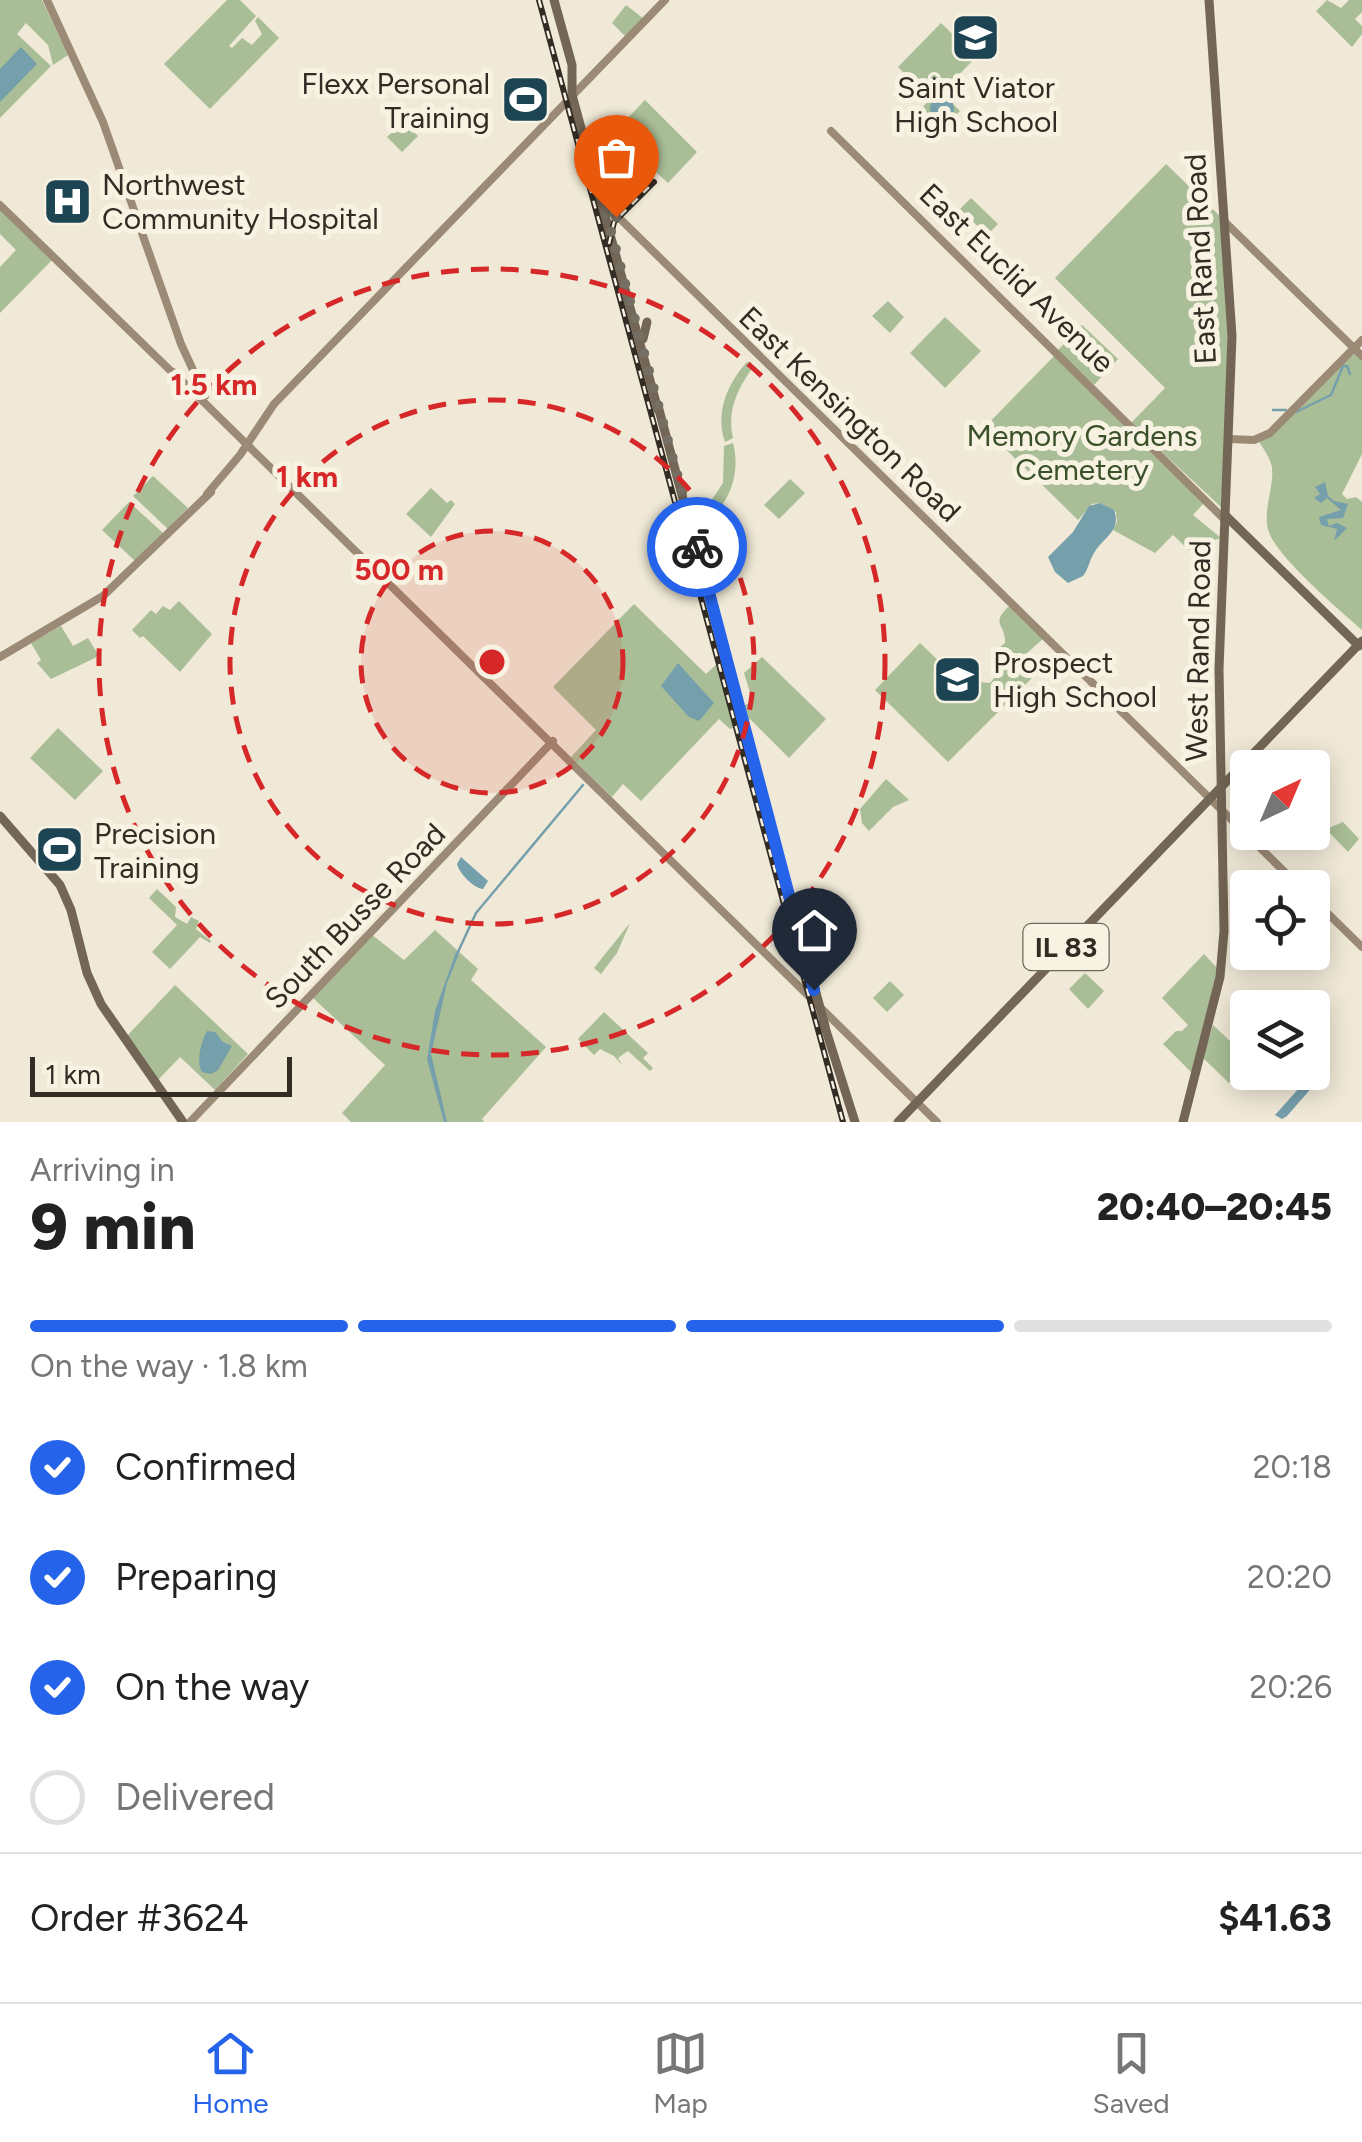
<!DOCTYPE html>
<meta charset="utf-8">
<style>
body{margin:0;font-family:Figtree,sans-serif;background:#f2f2f2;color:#222;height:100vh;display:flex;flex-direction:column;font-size:38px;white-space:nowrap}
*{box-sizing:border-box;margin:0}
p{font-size:32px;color:#767676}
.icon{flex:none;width:55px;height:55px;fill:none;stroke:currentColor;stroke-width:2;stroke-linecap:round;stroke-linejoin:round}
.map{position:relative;height:1122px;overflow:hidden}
.sheet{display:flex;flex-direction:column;background:#fff;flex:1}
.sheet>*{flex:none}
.needle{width:65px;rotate:44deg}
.fabs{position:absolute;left:1230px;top:750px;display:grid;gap:20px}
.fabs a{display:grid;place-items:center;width:100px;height:100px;border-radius:10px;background:#fff;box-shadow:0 5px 25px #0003;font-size:50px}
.scale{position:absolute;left:30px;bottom:25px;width:262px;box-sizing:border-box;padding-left:10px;border:5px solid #322c25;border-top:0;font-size:28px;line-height:35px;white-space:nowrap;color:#322c25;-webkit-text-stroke:8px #f8f2e2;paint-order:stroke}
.pin{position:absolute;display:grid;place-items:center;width:85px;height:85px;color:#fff;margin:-102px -42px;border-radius:50% 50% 50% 0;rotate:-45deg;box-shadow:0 0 10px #0007}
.pin .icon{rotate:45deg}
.courier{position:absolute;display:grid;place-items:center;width:100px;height:100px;margin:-50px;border:8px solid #2563eb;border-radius:50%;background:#fff;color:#222;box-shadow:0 2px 12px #0007}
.headline em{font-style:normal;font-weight:800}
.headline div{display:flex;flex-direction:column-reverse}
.headline{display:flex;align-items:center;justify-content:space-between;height:170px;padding:0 30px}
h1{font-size:65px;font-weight:800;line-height:75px}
.bar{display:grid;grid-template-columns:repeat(4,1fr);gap:15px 10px;align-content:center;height:120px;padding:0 30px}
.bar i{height:12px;border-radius:8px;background:#e0e0e0}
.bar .on{background:#2563eb}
.bar p{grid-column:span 4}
.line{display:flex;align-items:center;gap:25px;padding:0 30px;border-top:2px solid #e0e0e0}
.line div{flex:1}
ol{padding:0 30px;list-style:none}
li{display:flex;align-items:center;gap:30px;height:110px}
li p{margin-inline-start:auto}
li .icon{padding:10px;border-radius:50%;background:#2563eb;color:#fff;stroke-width:4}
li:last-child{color:#767676}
li i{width:55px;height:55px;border:5px solid #e0e0e0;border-radius:50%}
.dock{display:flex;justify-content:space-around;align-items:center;height:140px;border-top:2px solid #e0e0e0;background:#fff;font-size:28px;color:#767676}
.dock a{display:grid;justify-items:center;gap:5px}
.dock .on{color:#2563eb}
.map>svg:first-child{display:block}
</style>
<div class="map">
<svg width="1362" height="1122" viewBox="0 0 1362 1122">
<rect width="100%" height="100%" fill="#f0e9d7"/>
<g fill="#a9be97">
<path d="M0,0H42L68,55L53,65L48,45L26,23L17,34L51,66L0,118Z"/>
<path d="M227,0H240L256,16L229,46L232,48L242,38L252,45L262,34L255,21L258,17L279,38L210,109L164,64Z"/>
<path d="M1327,0L1341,8L1349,0H1362V12L1355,19L1362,26V34L1352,47L1316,11Z"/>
<path d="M626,5L644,19L625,36L612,23Z"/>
<path d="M941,23L976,57L952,82L959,90L960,97L953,104L960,111L943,128L922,108L930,99L898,67Z"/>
<path d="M645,100L697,152L668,183L648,165L610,204L592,155L601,145L609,153L614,149L606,141Z"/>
<path d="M403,122L418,136L402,152L387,137Z"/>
<path d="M1166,164L1222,218L1230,332L1221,507L1131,423L1165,388L1055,278Z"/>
<path d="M971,198L998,224L987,235L960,209Z"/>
<path d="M0,208L52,260L0,313V267L16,250L0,234Z"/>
<path d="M888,301L904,317L890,333L872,316Z"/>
<path d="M945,317L981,351L945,388L910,353Z"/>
<path d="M1082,325L1118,359L1094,385L1058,350Z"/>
<path d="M1355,353L1362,360V454L1342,494L1347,499L1356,497L1362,502V630C1340,610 1274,555 1268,529C1263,509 1274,488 1272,468C1271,459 1263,448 1258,440Z"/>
<path d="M1056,354L1205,502L1193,515L1221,538L1207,542V556L1192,553L1173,535L1155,553L1113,530L1117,522L1116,512L1100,503L1092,504L1078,520L984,428Z"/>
<path d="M747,362H751L753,367C737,390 727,410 733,438L725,442C715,413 727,384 747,362Z"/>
<path d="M733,443C741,473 730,503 706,522L703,513L723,483L724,446Z"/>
<path d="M153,476L188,508L168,529L133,496Z"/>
<path d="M790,479L805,493L779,519L764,505Z"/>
<path d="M431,488L447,503L451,500L455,504L431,537L406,514Z"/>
<path d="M129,502L163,533L135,561L102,530Z"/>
<path d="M179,601L212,634L180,672L143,636L140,638L132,630L151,610L156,614L163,606L170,610Z"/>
<path d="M634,604L706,674L718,663L735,727L730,729L719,719L641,801L623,784L612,797L571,757L596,730L553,687Z"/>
<path d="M1008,607H1013L1044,638L1027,653L1042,668L948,762L875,690L920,643L942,664L933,678L941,686L953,675L970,691L978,682L990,683L1002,669L995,651L1005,643C1006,624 990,625 1008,607Z"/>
<path d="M61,626L73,646L88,638L99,656L51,679L37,663L41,660L31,643Z"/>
<path d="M762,657L826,719L789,758L750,719L747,721L742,706L753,702L744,673Z"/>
<path d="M58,728L103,771L75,800L30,758Z"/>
<path d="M886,779L909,800L893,807L869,831L862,823L860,809Z"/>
<path d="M1343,822L1359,839L1348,852L1326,829Z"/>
<path d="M157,889L176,907L175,917L187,924L191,917L199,921L196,929L211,941L210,943L200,937L170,969L152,952L177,925L149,898Z"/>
<path d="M630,923L617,953L601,974L594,968Z"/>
<path d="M435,930L478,969L471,980L546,1047L482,1119L484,1122H351L342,1113L385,1065L313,998L371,934L404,960Z"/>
<path d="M1204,954L1218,969L1192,1073L1163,1044L1176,1031H1182L1188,1025L1162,998Z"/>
<path d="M1085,973L1104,991L1088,1009L1069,989Z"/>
<path d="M890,981L904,995L887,1012L873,998Z"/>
<path d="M175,985L248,1054L215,1090L180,1057L158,1080L127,1036Z"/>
<path d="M604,1012L648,1053L643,1058L653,1068L650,1071L628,1051L618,1058L623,1066L614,1056L600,1049L594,1055L578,1039Z"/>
<path d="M1213,1025L1247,1057V1064L1229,1083L1203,1058Z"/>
</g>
<g fill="#769fac">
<path d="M21,47L37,64L0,102V69Z"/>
<circle cx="942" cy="109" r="12"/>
<path d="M1325,482L1328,496L1334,501L1348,504L1343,518L1327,519L1329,526L1337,523L1347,528L1334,541L1337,529L1321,525L1319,517L1341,510L1327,498L1321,503L1314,498L1320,494L1315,487Z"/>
<path d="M1100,503L1114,510C1122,531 1103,537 1094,553C1089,561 1089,568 1083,576L1068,583L1055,572L1048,557L1073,532L1089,506Z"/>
<path d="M678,663L714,703L699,721L689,717L661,686Z"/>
<path d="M461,857L488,881L483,889C473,888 459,873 457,864Z"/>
<path d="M456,952L459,954L447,983L431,1054L447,1122H444L427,1059L435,1011Z"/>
<path d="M207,1031L215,1032L223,1042L232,1046L218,1070L211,1074L202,1072C196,1062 201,1041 207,1031Z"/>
<path d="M1318,1067L1321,1077L1287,1116L1282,1119L1275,1115Z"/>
</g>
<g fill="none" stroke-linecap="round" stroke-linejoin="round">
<g stroke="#769fac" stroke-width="2.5">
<path d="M1273,410H1286"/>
<path d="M1296,412L1331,395L1343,366H1347L1350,374"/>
<path d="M458,952L476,913L583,785"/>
</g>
<g stroke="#9b8a75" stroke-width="8">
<path d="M47,0L103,122L181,344L205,396"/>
<path d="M831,131L1225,520"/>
<path d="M603,202L1301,888"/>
<path d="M0,205L176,376"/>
<path d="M1226,223L1362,356"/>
<path d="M173,372L937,1122"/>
<path d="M1229,439L1254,440L1270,433L1362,340"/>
<path d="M207,494L240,455L274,404L665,0"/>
<path d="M0,657L103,596L211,492"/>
<path d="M1312,898L1362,947"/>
<path d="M190,1122L553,741"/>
</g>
<g stroke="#746656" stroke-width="9">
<path d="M554,0L572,65V95L658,410"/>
<path d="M643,339L647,322"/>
<path d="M658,406L825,1026"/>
<path d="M1225,515L1359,646"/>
<path d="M0,816L60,885L71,910L87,973L101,1004L183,1122"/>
<path d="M823,1021L855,1122"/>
<path d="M898,1122L1362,641"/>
<path d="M1183,1122L1220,977L1224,931L1219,669L1232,336L1209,0"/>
</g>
<defs>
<g id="rail">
<path d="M539,0L843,1122"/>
<path d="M609,244L614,222L654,182"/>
</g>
</defs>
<use href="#rail" stroke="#322c25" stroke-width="6"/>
<use href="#rail" stroke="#f8f2e2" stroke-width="2.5" stroke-dasharray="8" stroke-linecap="butt"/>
</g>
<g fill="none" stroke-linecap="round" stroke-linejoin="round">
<path stroke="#746e63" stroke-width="10" stroke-dasharray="0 18" d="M616,217H618L603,202L697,547"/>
<path stroke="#2563eb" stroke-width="12" d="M697,547L814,990"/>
</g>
<circle cx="492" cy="662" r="131" fill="#d62828" fill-opacity=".12"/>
<g fill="none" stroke="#d62828" stroke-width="5" stroke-dasharray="18 12">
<circle cx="492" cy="662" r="131"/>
<circle cx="492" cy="662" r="262"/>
<circle cx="492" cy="662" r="393"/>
</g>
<defs>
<symbol id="school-square" viewBox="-11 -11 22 22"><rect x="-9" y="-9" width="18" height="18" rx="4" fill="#1c4453" stroke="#f8f2e2"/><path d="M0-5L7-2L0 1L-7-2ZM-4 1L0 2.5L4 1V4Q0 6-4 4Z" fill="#fff"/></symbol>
<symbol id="stadium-square" viewBox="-11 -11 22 22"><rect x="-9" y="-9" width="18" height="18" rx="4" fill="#1c4453" stroke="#f8f2e2"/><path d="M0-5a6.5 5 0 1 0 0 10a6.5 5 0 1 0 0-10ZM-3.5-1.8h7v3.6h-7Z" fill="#fff"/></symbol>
<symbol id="hospital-square" viewBox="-11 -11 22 22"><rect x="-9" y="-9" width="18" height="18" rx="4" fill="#1c4453" stroke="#f8f2e2"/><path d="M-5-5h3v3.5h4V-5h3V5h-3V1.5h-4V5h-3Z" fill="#fff"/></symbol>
</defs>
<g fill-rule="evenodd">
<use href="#school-square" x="948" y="10" width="55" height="55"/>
<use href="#stadium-square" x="498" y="72" width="55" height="55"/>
<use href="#hospital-square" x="40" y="174" width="55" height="55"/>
<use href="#school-square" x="930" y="652" width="55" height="55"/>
<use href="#stadium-square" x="32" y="822" width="55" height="55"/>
</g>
<g text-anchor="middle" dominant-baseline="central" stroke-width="10" stroke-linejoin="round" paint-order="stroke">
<rect fill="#f8f2e2" stroke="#6d675e" stroke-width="2.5" x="1023.5" y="924" width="85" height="46" rx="8"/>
<g font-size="28" font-weight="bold" fill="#322c25">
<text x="1066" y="947">IL 83</text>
</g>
<g font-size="30" fill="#322c25" stroke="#f8f2e2" text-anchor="start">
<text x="490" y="83" text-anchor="end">Flexx Personal<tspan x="490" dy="34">Training</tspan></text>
<text x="976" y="87" text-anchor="middle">Saint Viator<tspan x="976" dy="34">High School</tspan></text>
<text x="102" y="184">Northwest<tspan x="102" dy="34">Community Hospital</tspan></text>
<text x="993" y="662">Prospect<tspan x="993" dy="34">High School</tspan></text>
<text x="94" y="833">Precision<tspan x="94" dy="34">Training</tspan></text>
</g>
<g font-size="30" fill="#322c25" stroke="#f8f2e2">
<text transform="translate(1200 259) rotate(-93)">East Rand Road</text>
<text transform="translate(1017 278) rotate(44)">East Euclid Avenue</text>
<text transform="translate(850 414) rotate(44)">East Kensington Road</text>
<text transform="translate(1198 651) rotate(-89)">West Rand Road</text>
<text transform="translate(355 916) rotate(-46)">South Busse Road</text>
</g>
<g font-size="30" fill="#3a5029" stroke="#f8f2e2">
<text x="1082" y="435">Memory Gardens<tspan x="1082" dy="34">Cemetery</tspan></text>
</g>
</g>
<circle cx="492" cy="662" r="15" fill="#d62828" stroke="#f8f2e2" stroke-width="5"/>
<g font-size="30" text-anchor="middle" font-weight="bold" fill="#d62828" stroke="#f8f2e2" stroke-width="10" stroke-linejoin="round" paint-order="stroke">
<text x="214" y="395">1.5 km</text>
<text x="307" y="487">1 km</text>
<text x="399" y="580">500 m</text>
</g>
</svg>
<div class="fabs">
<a><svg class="needle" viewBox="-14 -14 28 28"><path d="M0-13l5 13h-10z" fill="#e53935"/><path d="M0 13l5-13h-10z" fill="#767676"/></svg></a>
<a><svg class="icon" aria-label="locate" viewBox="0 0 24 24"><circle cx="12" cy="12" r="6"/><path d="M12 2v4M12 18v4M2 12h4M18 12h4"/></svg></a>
<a><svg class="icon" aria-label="layers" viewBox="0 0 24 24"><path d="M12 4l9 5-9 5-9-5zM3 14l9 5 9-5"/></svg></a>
</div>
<div class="scale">1 km</div>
<div class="pin" style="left:616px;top:217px;background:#ea580c"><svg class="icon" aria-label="bag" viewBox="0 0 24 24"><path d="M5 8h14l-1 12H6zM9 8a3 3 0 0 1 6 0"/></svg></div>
<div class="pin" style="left:814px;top:990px;background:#1f2937"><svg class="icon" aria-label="home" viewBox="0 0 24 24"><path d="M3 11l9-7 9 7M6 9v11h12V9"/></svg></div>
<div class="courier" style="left:697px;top:547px"><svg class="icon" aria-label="bike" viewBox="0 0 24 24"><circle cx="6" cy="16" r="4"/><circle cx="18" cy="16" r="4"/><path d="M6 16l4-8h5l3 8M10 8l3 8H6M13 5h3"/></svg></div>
</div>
<section class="sheet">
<div class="headline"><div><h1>9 min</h1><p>Arriving in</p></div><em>20:40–20:45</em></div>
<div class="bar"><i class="on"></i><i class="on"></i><i class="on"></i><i></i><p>On the way · 1.8 km</p></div>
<ol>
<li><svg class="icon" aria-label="check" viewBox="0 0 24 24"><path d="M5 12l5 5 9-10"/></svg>Confirmed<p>20:18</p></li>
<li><svg class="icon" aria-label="check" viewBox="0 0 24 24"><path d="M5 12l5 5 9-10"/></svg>Preparing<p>20:20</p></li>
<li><svg class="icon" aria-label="check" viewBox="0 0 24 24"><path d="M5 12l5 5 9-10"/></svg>On the way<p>20:26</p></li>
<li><i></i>Delivered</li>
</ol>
<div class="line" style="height:130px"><div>Order #3624</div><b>$41.63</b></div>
</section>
<nav class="dock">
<a class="on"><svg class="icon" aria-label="home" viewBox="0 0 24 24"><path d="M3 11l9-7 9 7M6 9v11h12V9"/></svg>Home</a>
<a><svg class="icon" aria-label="map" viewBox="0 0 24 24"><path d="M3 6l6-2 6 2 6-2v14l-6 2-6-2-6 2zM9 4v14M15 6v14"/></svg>Map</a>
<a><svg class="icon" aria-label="saved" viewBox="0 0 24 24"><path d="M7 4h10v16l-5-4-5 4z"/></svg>Saved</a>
</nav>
